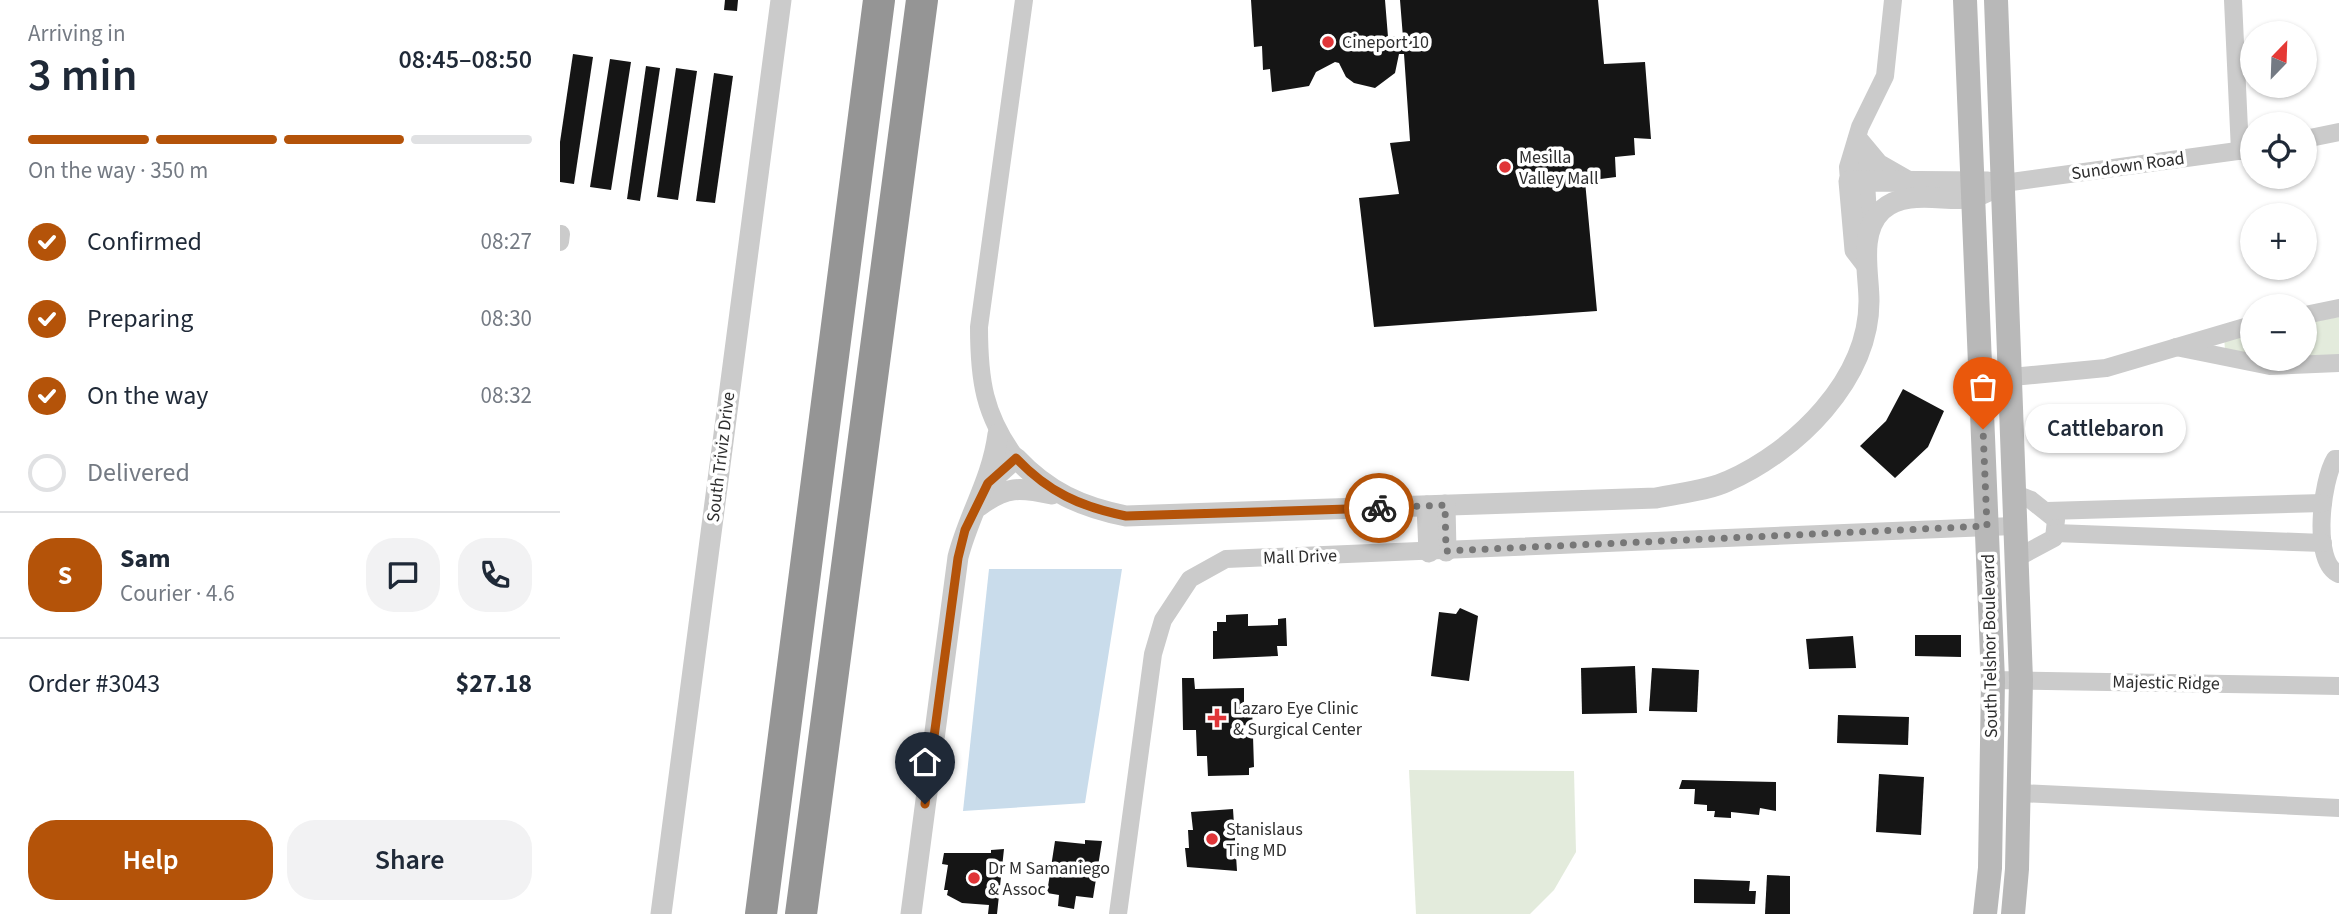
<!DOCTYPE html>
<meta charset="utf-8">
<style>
body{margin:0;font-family:"Source Sans 3",sans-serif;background:#f2f2f3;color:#1f2937;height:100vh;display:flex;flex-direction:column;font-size:26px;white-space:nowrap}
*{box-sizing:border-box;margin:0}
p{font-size:23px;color:#747a83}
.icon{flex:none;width:38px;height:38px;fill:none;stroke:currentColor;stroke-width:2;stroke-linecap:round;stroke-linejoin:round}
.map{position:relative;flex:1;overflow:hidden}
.panel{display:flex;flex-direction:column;background:#fff;width:560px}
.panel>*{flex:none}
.needle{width:46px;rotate:23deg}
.fabs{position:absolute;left:1680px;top:21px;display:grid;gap:14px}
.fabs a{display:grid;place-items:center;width:77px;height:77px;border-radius:50%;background:#fff;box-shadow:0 2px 5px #0004;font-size:35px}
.pin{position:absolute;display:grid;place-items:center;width:60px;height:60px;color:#fff;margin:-72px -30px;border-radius:50% 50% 50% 0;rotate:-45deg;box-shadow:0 0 7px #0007}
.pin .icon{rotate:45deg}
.courier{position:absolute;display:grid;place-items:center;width:70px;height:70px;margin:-35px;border:5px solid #b45309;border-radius:50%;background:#fff;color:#222;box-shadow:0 2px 9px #0007}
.bubble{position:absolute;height:49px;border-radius:24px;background:#fff;box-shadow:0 2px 5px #0004;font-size:23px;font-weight:600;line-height:49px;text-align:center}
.headline em{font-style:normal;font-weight:600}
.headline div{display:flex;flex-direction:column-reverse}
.headline{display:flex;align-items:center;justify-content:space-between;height:119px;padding:0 28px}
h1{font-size:46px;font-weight:600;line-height:52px}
.bar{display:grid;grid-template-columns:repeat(4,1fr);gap:10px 7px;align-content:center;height:84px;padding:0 28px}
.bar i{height:9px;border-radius:5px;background:#e0e1e3}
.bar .current{background:#b45309}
.bar p{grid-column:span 4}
.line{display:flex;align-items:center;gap:18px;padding:0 28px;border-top:2px solid #e0e1e3}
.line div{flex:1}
.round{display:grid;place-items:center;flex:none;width:74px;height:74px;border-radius:28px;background:#f2f2f3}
ol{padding:0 28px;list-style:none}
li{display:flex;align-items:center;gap:21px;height:77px}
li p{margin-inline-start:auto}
li .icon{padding:7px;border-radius:50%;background:#b45309;color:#fff;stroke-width:4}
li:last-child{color:#747a83}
li i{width:38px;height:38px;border:4px solid #e0e1e3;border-radius:50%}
.primary-button{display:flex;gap:14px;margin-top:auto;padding:14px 28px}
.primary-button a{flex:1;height:80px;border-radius:28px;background:#b45309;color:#fff;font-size:28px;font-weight:600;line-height:80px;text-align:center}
.primary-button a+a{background:#f2f2f3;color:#1f2937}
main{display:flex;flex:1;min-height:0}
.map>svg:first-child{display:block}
</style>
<main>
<section class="panel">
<div class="headline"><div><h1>3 min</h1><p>Arriving in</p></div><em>08:45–08:50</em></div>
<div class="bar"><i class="current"></i><i class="current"></i><i class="current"></i><i></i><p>On the way · 350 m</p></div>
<ol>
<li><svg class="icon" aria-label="check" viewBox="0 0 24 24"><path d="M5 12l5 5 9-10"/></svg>Confirmed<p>08:27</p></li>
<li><svg class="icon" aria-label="check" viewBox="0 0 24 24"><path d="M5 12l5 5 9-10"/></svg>Preparing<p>08:30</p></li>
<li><svg class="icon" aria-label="check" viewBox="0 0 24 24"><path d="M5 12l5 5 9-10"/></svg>On the way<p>08:32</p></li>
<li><i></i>Delivered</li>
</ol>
<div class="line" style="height:126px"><b class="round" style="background:#b45309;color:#fff">S</b><div><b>Sam</b><p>Courier · 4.6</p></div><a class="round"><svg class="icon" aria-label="chat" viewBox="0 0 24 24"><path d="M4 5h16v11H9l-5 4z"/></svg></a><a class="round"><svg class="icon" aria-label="phone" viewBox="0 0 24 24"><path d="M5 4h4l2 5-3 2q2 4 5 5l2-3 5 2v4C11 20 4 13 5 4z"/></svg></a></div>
<div class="line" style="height:91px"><div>Order #3043</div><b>$27.18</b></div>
<div class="primary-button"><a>Help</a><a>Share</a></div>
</section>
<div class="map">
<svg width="1779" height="914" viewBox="0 0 1779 914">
<rect width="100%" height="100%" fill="#fff"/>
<g fill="#e3ebdc">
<path d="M1779,317V356L1745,357V323Z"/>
<path d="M1692,332V357L1665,350L1664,336Z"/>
<path d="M849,770L1014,771L1016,852L994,890L970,914H856Z"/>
</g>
<path fill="#c9dceb" d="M429,569H562L525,803L403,811Z"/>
<g fill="#151515">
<path d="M165,0H178L177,11L164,10Z"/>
<path d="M691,0H825L828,37L842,36L844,50L840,0H1038L1044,64L1085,62L1091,139L1074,138L1075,155L1055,157L1056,177L1025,181L1037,311L814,327L799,198L839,194L830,143L850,141L844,54H839L835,73L815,88L794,83L786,77L779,63L775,62L756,72L749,86L712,92L710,69L703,70L702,46L694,47Z"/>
<path d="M13,54L33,57L14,184L0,182V142Z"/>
<path d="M50,59L71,62L51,190L30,187Z"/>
<path d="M86,66L100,68L80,201L67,199Z"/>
<path d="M116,68L137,71L118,200L97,197Z"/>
<path d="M154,73L173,76L155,203L136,201Z"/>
<path d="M1343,389L1384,411L1368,447L1335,478L1300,446L1326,421Z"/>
<path d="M900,608L918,616L909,681L871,676L879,612L896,614Z"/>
<path d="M688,614V626L718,625V619L726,618L727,646H717L718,656L653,659V631H657V622H666V615Z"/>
<path d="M1355,635H1401V657L1355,656Z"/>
<path d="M1293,636L1296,668L1249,669L1246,639Z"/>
<path d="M1075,666L1077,713L1022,714L1021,668Z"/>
<path d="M1092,668L1139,670L1137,712L1089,711Z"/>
<path d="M622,678H634L635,689L684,688V705H692L694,767L689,768V775L648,776L647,756H637L636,730H623Z"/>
<path d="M1278,715L1349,717L1348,745L1277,743Z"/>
<path d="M1319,774L1364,777L1361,835L1316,832Z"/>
<path d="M1122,780L1216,782V811L1200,808L1199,815L1171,812V818L1154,817L1155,811H1147V805L1134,804L1135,789H1119Z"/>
<path d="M673,809L677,871L627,867L625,848H629L628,830H633L631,812Z"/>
<path d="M525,840L542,841L533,898L516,896L514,909L498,906L499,895L487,893L495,841L525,844Z"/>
<path d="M444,849L437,914H428L429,905L402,903L387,895L388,890H384L388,865L382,864L384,853H431V850Z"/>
<path d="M1207,875L1230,876V914H1205Z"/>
<path d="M1134,879L1190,881L1189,891H1196L1195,904L1134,903Z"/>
</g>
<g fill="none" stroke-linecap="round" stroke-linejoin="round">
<g stroke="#cbcbcb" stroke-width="18">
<path d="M1673,0L1680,151"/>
<path d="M1745,139L1779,132"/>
<path d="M1298,140L1306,181L1309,234"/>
<path d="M1289,181L1288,167L1300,127L1325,76L1333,0"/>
<path d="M1444,183L1692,149"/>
<path d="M0,242L1,234"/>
<path d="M1745,315L1779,308"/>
<path d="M1616,347L1710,366L1779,363"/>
<path d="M1421,380L1546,368L1692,325"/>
<path d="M456,458C424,415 419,380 419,327L464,0"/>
<path d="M1779,459H1775C1762,480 1751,563 1779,574"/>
<path d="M1453,493L1471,500L1496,520L1494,538L1455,559"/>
<path d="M1487,511L1763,503"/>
<path d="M1495,533L1763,543"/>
<path d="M1433,680L1779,686"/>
<path d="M1459,793L1779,808"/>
<path d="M558,914L593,654L603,620L630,579L666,559L1453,526"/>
</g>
<g stroke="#cbcbcb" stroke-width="21">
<path d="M1298,140L1318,164L1346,180"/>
<path d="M1305,263L1295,250L1289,181L1428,182"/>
<path d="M428,483L456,458C488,492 521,507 566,516L1096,498C1119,493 1147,491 1168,481C1236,451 1309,380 1309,301C1309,273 1298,233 1322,210C1345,189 1382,201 1410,198C1421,196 1434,188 1444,183"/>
<path d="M885,505L886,551"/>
<path d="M419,506C446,486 460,487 492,494"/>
<path d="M867,506L869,552"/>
<path d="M101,914L221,0"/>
<path d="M351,914L398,557C409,514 432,480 438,434"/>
</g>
<g stroke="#b8b8b8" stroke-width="24">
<path d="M1405,0L1433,680L1430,868L1425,914"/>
<path d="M1436,0L1461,680L1457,869L1453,914"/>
</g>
<g stroke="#959595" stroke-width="32">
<path d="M201,914L319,0"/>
<path d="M241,914L362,0"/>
</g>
</g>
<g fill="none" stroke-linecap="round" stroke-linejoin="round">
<path stroke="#777" stroke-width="7" stroke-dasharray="0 12.6" d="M819,508L885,505L886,551L1427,526L1423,429"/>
<path stroke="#b45309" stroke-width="9" d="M365,804L398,558L405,530L428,483L456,458C488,492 521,507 566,516L819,508"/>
</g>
<g fill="#e03538" stroke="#fff" stroke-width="2.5">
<circle cx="768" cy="42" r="7"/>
<circle cx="945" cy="167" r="7"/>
<path d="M653.5 707.5h7v7h7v7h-7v7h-7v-7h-7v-7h7z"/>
<circle cx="652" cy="839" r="7"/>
<circle cx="414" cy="878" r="7"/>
</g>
<g text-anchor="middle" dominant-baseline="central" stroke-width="7" stroke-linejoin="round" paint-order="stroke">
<g font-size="18" fill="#2e2e2e" stroke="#fff" text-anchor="start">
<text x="782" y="42">Cineport 10</text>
<text x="959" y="157">Mesilla<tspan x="959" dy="21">Valley Mall</tspan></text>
<text x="673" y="708">Lazaro Eye Clinic<tspan x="673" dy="21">&amp; Surgical Center</tspan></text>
<text x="666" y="829">Stanislaus<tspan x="666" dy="21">Ting MD</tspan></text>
<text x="428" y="868">Dr M Samaniego<tspan x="428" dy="21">&amp; Assoc</tspan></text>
</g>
<g font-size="18" fill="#2e2e2e" stroke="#fff">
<text transform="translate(1568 166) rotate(-8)">Sundown Road</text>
<text transform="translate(161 457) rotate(-83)">South Triviz Drive</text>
<text transform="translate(740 557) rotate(-2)">Mall Drive</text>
<text transform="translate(1430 646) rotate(-91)">South Telshor Boulevard</text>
<text transform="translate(1606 683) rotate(1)">Majestic Ridge</text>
</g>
</g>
</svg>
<div class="fabs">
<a><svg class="needle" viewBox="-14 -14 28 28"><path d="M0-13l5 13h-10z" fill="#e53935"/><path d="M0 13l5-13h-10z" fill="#747a83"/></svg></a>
<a><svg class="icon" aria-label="locate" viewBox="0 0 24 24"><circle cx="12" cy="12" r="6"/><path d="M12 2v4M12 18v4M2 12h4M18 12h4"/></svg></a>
<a>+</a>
<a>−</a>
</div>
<div class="pin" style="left:1423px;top:429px;background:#ea580c"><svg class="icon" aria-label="bag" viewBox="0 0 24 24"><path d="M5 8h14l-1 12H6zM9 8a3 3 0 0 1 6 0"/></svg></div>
<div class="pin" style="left:365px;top:804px;background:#1f2937"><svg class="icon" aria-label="home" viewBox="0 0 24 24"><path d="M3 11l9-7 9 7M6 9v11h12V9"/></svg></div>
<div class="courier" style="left:819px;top:508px"><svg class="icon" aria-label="bike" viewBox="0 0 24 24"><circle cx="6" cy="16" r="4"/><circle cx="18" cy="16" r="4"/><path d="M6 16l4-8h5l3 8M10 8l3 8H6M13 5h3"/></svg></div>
<div class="bubble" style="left:1465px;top:404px;width:161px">Cattlebaron</div>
</div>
</main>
